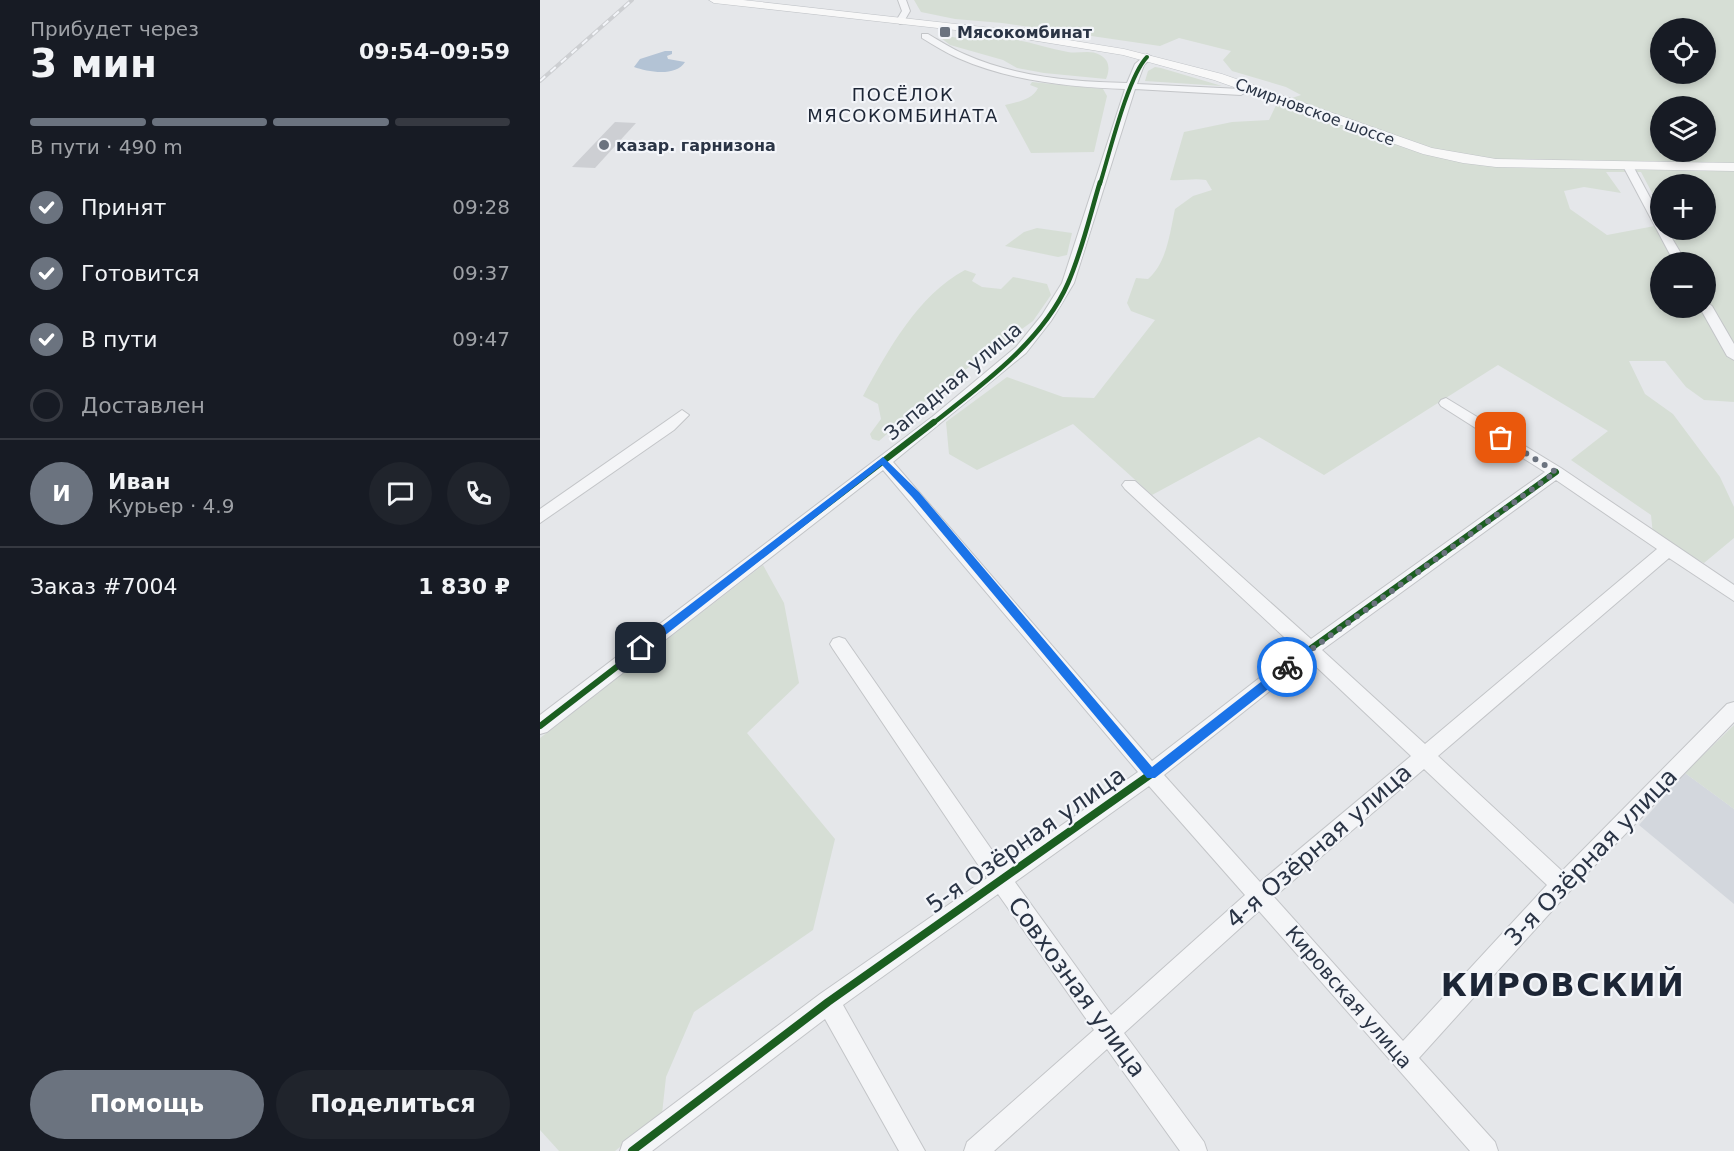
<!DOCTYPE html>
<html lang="ru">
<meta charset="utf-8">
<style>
body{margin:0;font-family:"DejaVu Sans",sans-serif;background:#20242c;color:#f1f3f6;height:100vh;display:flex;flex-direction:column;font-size:22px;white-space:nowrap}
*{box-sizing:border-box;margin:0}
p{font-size:20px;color:#9ea1a6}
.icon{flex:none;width:33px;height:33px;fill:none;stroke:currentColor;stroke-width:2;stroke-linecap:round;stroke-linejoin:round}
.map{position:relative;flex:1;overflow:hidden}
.sheet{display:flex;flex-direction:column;background:#171b24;width:540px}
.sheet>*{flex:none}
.tools{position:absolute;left:1110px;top:18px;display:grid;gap:12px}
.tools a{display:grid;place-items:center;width:66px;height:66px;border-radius:50%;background:#171b24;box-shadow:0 3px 9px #0003;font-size:30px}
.pin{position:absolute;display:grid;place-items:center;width:51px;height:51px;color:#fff;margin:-26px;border-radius:12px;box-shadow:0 3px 9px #0006}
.courier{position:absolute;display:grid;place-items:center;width:60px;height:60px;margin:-30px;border:4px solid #1a73e8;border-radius:50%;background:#fff;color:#222;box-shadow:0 2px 8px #0007}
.head em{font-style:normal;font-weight:700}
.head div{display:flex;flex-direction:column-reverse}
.head{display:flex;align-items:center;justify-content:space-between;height:102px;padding:0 30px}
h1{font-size:39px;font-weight:700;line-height:45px}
.bar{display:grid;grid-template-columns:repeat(4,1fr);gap:9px 6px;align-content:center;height:72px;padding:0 30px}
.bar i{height:8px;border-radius:4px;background:#363941}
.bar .active{background:#6b737f}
.bar p{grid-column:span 4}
.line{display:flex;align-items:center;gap:15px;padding:0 30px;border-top:2px solid #363941}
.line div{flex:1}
.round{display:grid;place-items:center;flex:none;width:63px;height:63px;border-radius:32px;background:#20242c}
ol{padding:0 30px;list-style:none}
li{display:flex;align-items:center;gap:18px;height:66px}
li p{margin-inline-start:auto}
li .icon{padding:6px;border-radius:50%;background:#6b737f;color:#fff;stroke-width:4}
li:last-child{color:#9ea1a6}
li i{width:33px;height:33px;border:3px solid #363941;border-radius:50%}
.cta{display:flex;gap:12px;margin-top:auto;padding:12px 30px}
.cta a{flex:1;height:69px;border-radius:36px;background:#6b737f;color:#fff;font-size:24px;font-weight:700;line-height:69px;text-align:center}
.cta a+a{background:#20242c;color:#f1f3f6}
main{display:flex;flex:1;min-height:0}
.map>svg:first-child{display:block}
</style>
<main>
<section class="sheet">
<div class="head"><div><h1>3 мин</h1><p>Прибудет через</p></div><em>09:54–09:59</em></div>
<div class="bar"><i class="active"></i><i class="active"></i><i class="active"></i><i></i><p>В пути · 490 m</p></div>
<ol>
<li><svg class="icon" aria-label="check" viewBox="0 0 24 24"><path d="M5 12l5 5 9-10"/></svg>Принят<p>09:28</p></li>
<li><svg class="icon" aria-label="check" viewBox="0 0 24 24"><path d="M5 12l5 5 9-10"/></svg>Готовится<p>09:37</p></li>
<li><svg class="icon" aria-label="check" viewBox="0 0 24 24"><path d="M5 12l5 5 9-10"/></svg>В пути<p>09:47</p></li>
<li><i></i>Доставлен</li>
</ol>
<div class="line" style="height:108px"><b class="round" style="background:#6b737f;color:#fff">И</b><div><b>Иван</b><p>Курьер · 4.9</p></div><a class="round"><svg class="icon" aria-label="chat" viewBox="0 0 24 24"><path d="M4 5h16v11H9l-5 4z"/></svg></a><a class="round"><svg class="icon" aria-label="phone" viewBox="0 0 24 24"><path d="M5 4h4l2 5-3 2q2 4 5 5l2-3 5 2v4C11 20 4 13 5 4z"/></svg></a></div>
<div class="line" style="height:78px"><div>Заказ #7004</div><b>1 830 ₽</b></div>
<div class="cta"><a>Помощь</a><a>Поделиться</a></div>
</section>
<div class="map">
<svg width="1194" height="1151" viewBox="0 0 1194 1151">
<rect width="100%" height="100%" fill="#e5e7ea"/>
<path fill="#d3d7dd" d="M1145,773L1194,809V904L1099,825Z"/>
<g fill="#d6ded5" fill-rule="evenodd">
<path d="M374,0H1194V402L1164,400L1146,387L1125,361H1089L1105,394L1133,414L1180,477L1194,507V538L1164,563L1113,535L1111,515L1031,460L1068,431L958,365L784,475L719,437L612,495L533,424L437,470L409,454L406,422L467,377L523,397L554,398L615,320L591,311L587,303L596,278L608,279C627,263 630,232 635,209L653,196L672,190L666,180C653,178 643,181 630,180L644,132L692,122L729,120L737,103L761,95L746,87L692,71L683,60L691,51L639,38L620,46L462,23L415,19L381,12ZM1120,28H1166V74H1120ZM1120,106H1166V152H1120ZM1066,172H1101L1120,208V184H1166V230H1120V225L1067,235L1030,209L1024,191L1044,187L1081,193ZM1120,262H1166V308H1120Z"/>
<path d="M404,36C412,36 419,39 427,39C434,39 442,37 450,37C477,37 502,47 528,52C539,54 550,49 560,55C570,60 570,70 566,79L504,73L477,68L463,60L410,45L401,38Z"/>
<path d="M615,67L621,68L682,86L605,81L608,71Z"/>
<path d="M492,82L563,89L567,96L554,152L491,153L465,105C477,102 492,100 498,88L490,85Z"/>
<path d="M497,228L532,233L527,255L518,257L465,246L484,232Z"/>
<path d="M425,270L436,274L432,281L442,287L461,289L473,277L507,284L511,295L493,321L400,388L339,441L332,439L330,434L341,419L338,404L323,396C348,350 378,295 425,270Z"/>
<path d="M223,565L244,603L259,683L207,733L295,839L273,930L154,1012L126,1077L122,1114L75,1151H19L0,1130V738Z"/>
<path d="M1194,725V809L1145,773Z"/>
</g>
<path fill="#b3c3d5" d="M125,51H132V54L127,56L128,59L145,62C136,77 108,72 94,67L100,59Z"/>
<path fill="#cdcfd3" d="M75,122L96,123L55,168L32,167Z"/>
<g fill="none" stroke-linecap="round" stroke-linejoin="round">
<defs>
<g id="minor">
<path d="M358,0H366L370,11L363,23L360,24L356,21L362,11Z"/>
<path d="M382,34H388C400,41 412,49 424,54C475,77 532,82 587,83L595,64L607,54L612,57L604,65L597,84L701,89L706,92L701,95L595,89L534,283L511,321L486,353L353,462L612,761L757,649L585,489L582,485L585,481H595L771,639L1005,472L901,406L899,403L901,400L906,398L1021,468L1194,585V601L1129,558L898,756L1022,871L1187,704L1194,702V722L1029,892L879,1058L955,1142L958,1151H930L719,911L584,1033L664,1142L667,1151H640L567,1049L454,1151H424L427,1142L554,1030L458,894L303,1005L385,1151H359L285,1019L112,1151H80L83,1142L280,994L447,878L293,649L290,644L293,639L299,637L305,639L463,866L598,772L343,470L7,732L0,734V715L392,417L476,347L502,315L522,283L585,89C529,87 470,81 418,58C406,53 394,45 382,38ZM1016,480L1117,549L885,744L782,650ZM769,660L871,756L720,882L624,775ZM884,769L1007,885L863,1041L734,897ZM609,786L705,895L571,1015L475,882Z"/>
<path d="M1088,163L1093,166L1120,216V230H1127L1146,262H1134L1083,166Z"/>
<path d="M1166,302L1172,306L1194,344V360L1187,356L1160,308H1166Z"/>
<path d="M142,410L149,415L134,430L0,523V509Z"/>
</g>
<path id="major" d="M169,0H203L460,29L584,49L682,74L892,148L956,159L1194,163V171L956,167L923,163L883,154L674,80L583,55L460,35L174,3Z"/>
</defs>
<use href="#minor" stroke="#c3c5c8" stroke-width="2"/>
<use href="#major" stroke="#c1c4c8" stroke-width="1"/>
<use href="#minor" fill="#f4f5f7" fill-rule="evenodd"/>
<use href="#major" fill="#f8f8f8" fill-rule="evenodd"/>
<defs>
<path id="rail" d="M0,81L92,0"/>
</defs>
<use href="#rail" stroke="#cdcfd2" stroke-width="4"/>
<use href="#rail" stroke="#f3f5f9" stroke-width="2" stroke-dasharray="7" stroke-linecap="butt"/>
<defs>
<path id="cycleway-far3" d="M560,184C569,155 588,76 607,57"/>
<path id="cycleway-far2" d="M392,424C441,386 503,341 528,283C542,251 550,215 560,182"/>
<g id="cycleway-far1">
<path d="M0,726L394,422"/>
<path d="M656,739L770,649L1016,472"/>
</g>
<path id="cycleway" d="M92,1151L288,1002L611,774L658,737"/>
</defs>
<use href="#cycleway-far3" stroke="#f3f5f9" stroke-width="6"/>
<use href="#cycleway-far2" stroke="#f3f5f9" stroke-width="8"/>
<use href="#cycleway-far1" stroke="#f3f5f9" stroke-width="10"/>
<use href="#cycleway" stroke="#f3f5f9" stroke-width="11"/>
<use href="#cycleway-far3" stroke="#1b5e20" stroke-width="4"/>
<use href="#cycleway-far2" stroke="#1b5e20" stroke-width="4.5"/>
<use href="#cycleway-far1" stroke="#1b5e20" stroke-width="6"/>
<use href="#cycleway" stroke="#1b5e20" stroke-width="8"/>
</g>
<path fill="#1a73e8" d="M343,457L379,492L612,767L744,664H751V671L615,778H607L372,497L342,465L105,651H97V645Z"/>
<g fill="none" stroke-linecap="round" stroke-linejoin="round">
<path stroke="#6b737f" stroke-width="6" stroke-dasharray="0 10.8" d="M747,667L1016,472L961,438"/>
</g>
<g fill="#6b737f" stroke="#f3f5f9" stroke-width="2">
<rect x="399" y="26" width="12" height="12" rx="3"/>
<circle cx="64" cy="145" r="6"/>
</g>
<g text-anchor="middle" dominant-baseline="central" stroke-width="4.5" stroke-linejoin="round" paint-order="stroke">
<g font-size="16" font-weight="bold" fill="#2a3445" stroke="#f3f5f9" text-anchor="start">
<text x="417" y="32">Мясокомбинат</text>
<text x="76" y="145">казар. гарнизона</text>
</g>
<g font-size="16" fill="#2a3445" stroke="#f3f5f9">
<text transform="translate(775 112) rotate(20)">Смирновское шоссе</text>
</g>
<g font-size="18" letter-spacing="1.5" fill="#1c2535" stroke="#f3f5f9">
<text x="363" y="94">ПОСЁЛОК<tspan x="363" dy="21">МЯСОКОМБИНАТА</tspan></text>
</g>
<g font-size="20" fill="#2a3445" stroke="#f3f5f9">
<text transform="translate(413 381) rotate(-40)">Западная улица</text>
<text transform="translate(809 997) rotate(49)">Кировская улица</text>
</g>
<g font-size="24" fill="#2a3445" stroke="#f3f5f9">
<text transform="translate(486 840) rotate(-35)">5-я Озёрная улица</text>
<text transform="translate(779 846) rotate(-41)">4-я Озёрная улица</text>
<text transform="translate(1051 857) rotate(-46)">3-я Озёрная улица</text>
<text transform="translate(537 987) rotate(54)">Совхозная улица</text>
</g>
<g font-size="32" font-weight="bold" letter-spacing="1.5" fill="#1c2535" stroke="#f3f5f9">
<text x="1023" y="985">КИРОВСКИЙ</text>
</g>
</g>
</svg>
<div class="tools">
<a><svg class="icon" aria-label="locate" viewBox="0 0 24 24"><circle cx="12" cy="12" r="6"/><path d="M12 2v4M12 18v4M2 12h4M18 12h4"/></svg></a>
<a><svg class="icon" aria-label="layers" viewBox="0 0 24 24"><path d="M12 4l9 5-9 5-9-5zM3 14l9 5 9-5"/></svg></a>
<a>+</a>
<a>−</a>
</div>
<div class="pin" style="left:961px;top:438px;background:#ea580c"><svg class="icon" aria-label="bag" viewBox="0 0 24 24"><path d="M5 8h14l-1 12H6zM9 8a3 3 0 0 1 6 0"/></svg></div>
<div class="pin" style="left:101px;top:648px;background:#1f2937"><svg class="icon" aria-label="home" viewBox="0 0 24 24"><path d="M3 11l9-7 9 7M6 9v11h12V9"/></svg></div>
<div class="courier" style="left:747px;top:667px"><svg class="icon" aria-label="bike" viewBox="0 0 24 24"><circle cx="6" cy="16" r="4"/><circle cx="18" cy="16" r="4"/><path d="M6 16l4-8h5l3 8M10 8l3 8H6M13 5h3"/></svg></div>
</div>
</main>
